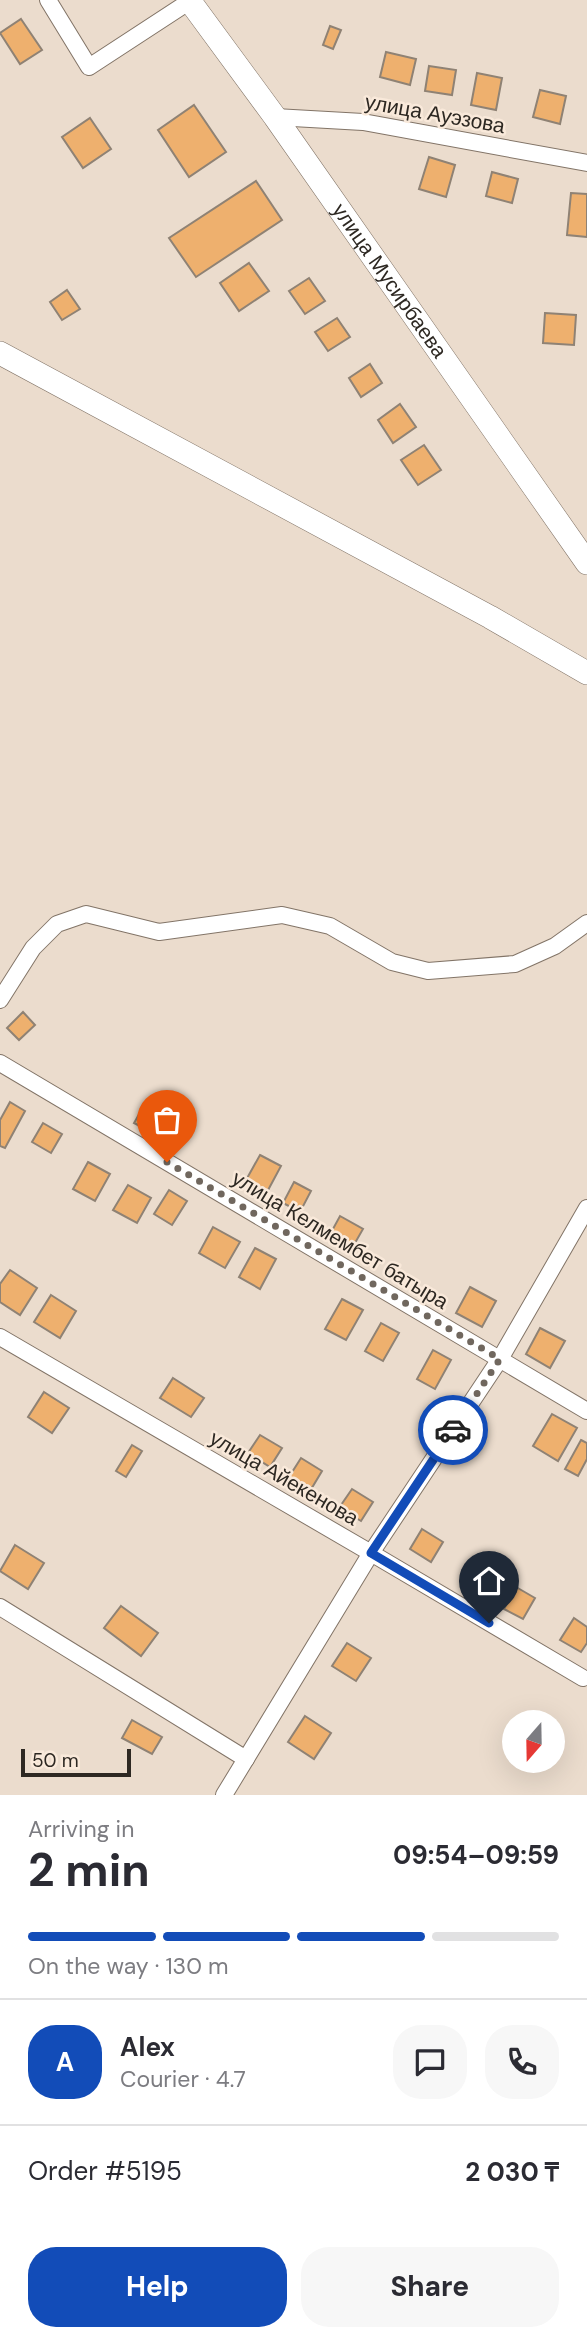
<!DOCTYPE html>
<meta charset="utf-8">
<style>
body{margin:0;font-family:"DM Sans",sans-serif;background:#f7f7f7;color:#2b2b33;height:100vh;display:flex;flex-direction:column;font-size:26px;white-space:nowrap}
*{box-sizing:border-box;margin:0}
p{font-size:23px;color:#7c7c81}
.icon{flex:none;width:38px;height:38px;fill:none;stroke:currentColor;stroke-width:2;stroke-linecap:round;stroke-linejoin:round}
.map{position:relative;height:1795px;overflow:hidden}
.drawer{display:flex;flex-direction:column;background:#fff;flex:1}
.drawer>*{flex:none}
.needle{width:46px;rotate:200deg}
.controls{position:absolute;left:502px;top:1710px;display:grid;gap:14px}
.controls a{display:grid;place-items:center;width:63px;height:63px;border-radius:50%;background:#fff;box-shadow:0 7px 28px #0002;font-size:35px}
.scale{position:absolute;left:21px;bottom:18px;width:110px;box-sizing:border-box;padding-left:7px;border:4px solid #2d2822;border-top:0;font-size:19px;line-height:24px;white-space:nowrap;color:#2d2822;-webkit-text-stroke:5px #f9e9da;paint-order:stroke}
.pin{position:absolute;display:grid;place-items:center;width:60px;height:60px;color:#fff;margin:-72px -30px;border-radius:50% 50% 50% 0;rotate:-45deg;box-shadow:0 0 7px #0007}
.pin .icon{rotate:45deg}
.courier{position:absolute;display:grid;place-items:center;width:70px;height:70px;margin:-35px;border:5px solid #124cb8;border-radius:50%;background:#fff;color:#222;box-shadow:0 2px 9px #0007}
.overview em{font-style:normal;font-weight:700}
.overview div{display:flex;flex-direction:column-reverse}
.overview{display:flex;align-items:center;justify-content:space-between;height:119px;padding:0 28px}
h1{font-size:46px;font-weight:700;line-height:52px}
.bar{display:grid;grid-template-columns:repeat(4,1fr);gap:10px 7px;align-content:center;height:84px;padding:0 28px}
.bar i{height:9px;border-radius:5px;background:#e1e1e2}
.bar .current{background:#124cb8}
.bar p{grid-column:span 4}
.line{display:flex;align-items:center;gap:18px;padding:0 28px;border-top:2px solid #e1e1e2}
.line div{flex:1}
.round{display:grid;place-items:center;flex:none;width:74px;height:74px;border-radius:28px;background:#f7f7f7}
.action{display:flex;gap:14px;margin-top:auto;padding:14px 28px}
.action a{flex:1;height:80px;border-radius:28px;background:#124cb8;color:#fff;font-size:28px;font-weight:700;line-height:80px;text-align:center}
.action a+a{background:#f7f7f7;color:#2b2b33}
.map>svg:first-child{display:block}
</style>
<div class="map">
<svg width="587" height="1795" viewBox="0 0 587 1795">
<rect width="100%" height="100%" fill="#ebdccd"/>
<g fill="#eeb06e" stroke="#8f8274" stroke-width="2">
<path d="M21,19L42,50L20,64L0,33Z"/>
<path d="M330,26L341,30L333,49L323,45Z"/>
<path d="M386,52L416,59L410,85L380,77Z"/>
<path d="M429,66L456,70L452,95L425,91Z"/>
<path d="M477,73L502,78L496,110L471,105Z"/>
<path d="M540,90L566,96L560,124L533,117Z"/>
<path d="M194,105L226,152L189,177L158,130Z"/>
<path d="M90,118L111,149L83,168L62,137Z"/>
<path d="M429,157L455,165L446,197L419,189Z"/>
<path d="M492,172L518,179L512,203L486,196Z"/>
<path d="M256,181L282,220L196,277L169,238Z"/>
<path d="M571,193L587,194V237L567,235Z"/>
<path d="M249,263L269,291L239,311L220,283Z"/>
<path d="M309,278L325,301L305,314L289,291Z"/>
<path d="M67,290L80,309L62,320L50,302Z"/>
<path d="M545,313L576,315L574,345L543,343Z"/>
<path d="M337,318L350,337L328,351L315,332Z"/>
<path d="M370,364L382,383L361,397L349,378Z"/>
<path d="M400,404L416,427L393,443L378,420Z"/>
<path d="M424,445L441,470L418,485L401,460Z"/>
<path d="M23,1012L35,1025L19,1040L7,1028Z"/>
<path d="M10,1102L25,1111L5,1148L0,1146V1120Z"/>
<path d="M146,1102L162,1111L151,1132L134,1123Z"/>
<path d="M43,1123L62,1134L51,1153L32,1142Z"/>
<path d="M260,1155L281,1166L267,1192L246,1180Z"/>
<path d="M88,1162L110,1174L95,1201L73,1189Z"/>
<path d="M294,1182L311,1191L300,1212L283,1203Z"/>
<path d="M128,1185L151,1198L137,1223L113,1210Z"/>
<path d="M169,1190L187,1201L172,1225L154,1214Z"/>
<path d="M340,1216L363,1229L351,1250L328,1238Z"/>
<path d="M213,1227L240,1242L225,1268L199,1253Z"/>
<path d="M255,1248L276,1259L260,1289L239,1277Z"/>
<path d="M10,1270L37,1288L20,1315L0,1302V1284Z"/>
<path d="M470,1287L496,1301L482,1327L456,1313Z"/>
<path d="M51,1295L76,1311L60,1338L34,1322Z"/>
<path d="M342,1299L363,1310L346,1340L325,1329Z"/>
<path d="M381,1323L399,1333L383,1361L365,1351Z"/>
<path d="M540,1328L565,1341L550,1368L526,1354Z"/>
<path d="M433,1350L451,1360L435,1389L417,1379Z"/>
<path d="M173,1378L204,1398L191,1417L160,1398Z"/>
<path d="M44,1392L69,1408L52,1433L28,1417Z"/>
<path d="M552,1414L577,1428L558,1461L533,1446Z"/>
<path d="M260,1435L282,1448L270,1467L248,1453Z"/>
<path d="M581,1440L587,1443V1459L578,1476L565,1469Z"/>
<path d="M132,1445L142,1451L126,1477L116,1471Z"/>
<path d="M301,1458L322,1471L310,1491L289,1477Z"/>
<path d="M352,1489L373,1502L361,1521L339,1508Z"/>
<path d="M422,1529L443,1542L431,1562L410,1549Z"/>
<path d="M15,1545L44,1563L28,1589L0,1571Z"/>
<path d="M482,1570L502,1581L491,1601L471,1589Z"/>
<path d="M516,1587L535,1598L523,1619L504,1609Z"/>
<path d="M121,1606L158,1633L141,1656L104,1628Z"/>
<path d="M574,1618L587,1627V1643L581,1652L560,1640Z"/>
<path d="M347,1643L371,1658L356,1681L332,1666Z"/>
<path d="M305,1716L331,1733L314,1759L288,1742Z"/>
<path d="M132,1720L162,1737L152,1754L122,1738Z"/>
</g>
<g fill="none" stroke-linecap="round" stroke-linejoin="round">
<defs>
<g id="street">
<path d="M48,0L89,67L190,1"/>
<path d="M275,117L363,122L587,163"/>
<path d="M0,1000L33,948L57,924L86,914L159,932L282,915L330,926L392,962L428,971L515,964L555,946L587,923"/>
<path d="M0,1063L587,1411"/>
<path d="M0,1337L371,1553L583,1678"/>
<path d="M0,1607L246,1759"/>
<path d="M224,1795L371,1553L500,1359L587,1208"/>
</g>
<g id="secondary">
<path id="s1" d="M189,0L275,117L587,563"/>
<path d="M0,353L490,617L587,673"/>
</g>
</defs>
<use href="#street" stroke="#827467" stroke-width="18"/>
<use href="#secondary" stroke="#827467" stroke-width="24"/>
<use href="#street" stroke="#fff" stroke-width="16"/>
<use href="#secondary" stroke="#fff" stroke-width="23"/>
</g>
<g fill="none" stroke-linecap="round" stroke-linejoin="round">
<path stroke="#70675e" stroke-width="7" stroke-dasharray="0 12.6" d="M167,1162L500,1359L453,1430"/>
<path stroke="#124cb8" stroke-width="9" d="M453,1430L371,1553L489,1623"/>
</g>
<g text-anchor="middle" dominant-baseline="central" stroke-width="5" stroke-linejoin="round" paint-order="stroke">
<g font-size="21" fill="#2d2822" stroke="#f9e9da">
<text transform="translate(435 114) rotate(10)">улица Ауэзова</text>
<text stroke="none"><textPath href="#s1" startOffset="345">улица Мусирбаева</textPath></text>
<text transform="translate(340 1240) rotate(31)">улица Келмембет батыра</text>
<text transform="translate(284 1478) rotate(30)">улица Айекенова</text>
</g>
</g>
</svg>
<div class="controls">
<a><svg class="needle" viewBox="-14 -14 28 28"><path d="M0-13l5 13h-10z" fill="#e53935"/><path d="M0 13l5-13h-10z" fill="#7c7c81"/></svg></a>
</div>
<div class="scale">50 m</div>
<div class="pin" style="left:167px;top:1162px;background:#ea580c"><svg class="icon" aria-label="bag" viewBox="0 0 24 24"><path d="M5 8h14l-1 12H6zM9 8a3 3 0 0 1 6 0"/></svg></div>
<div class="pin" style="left:489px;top:1623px;background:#1f2937"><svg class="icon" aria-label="home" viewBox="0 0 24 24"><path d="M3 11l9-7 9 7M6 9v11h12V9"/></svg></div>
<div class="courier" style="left:453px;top:1430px"><svg class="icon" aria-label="car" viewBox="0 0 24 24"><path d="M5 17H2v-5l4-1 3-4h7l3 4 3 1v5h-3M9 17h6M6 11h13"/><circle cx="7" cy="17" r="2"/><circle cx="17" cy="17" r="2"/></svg></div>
</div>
<section class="drawer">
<div class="overview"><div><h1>2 min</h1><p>Arriving in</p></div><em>09:54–09:59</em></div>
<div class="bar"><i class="current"></i><i class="current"></i><i class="current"></i><i></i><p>On the way · 130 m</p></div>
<div class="line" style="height:126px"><b class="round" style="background:#124cb8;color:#fff">A</b><div><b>Alex</b><p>Courier · 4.7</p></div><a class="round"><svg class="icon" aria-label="chat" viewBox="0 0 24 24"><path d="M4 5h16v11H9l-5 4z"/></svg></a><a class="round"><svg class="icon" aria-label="phone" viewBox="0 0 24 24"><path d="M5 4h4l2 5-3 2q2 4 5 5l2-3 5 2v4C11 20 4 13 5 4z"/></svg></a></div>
<div class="line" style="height:91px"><div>Order #5195</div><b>2 030 ₸</b></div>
<div class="action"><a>Help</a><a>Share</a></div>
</section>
